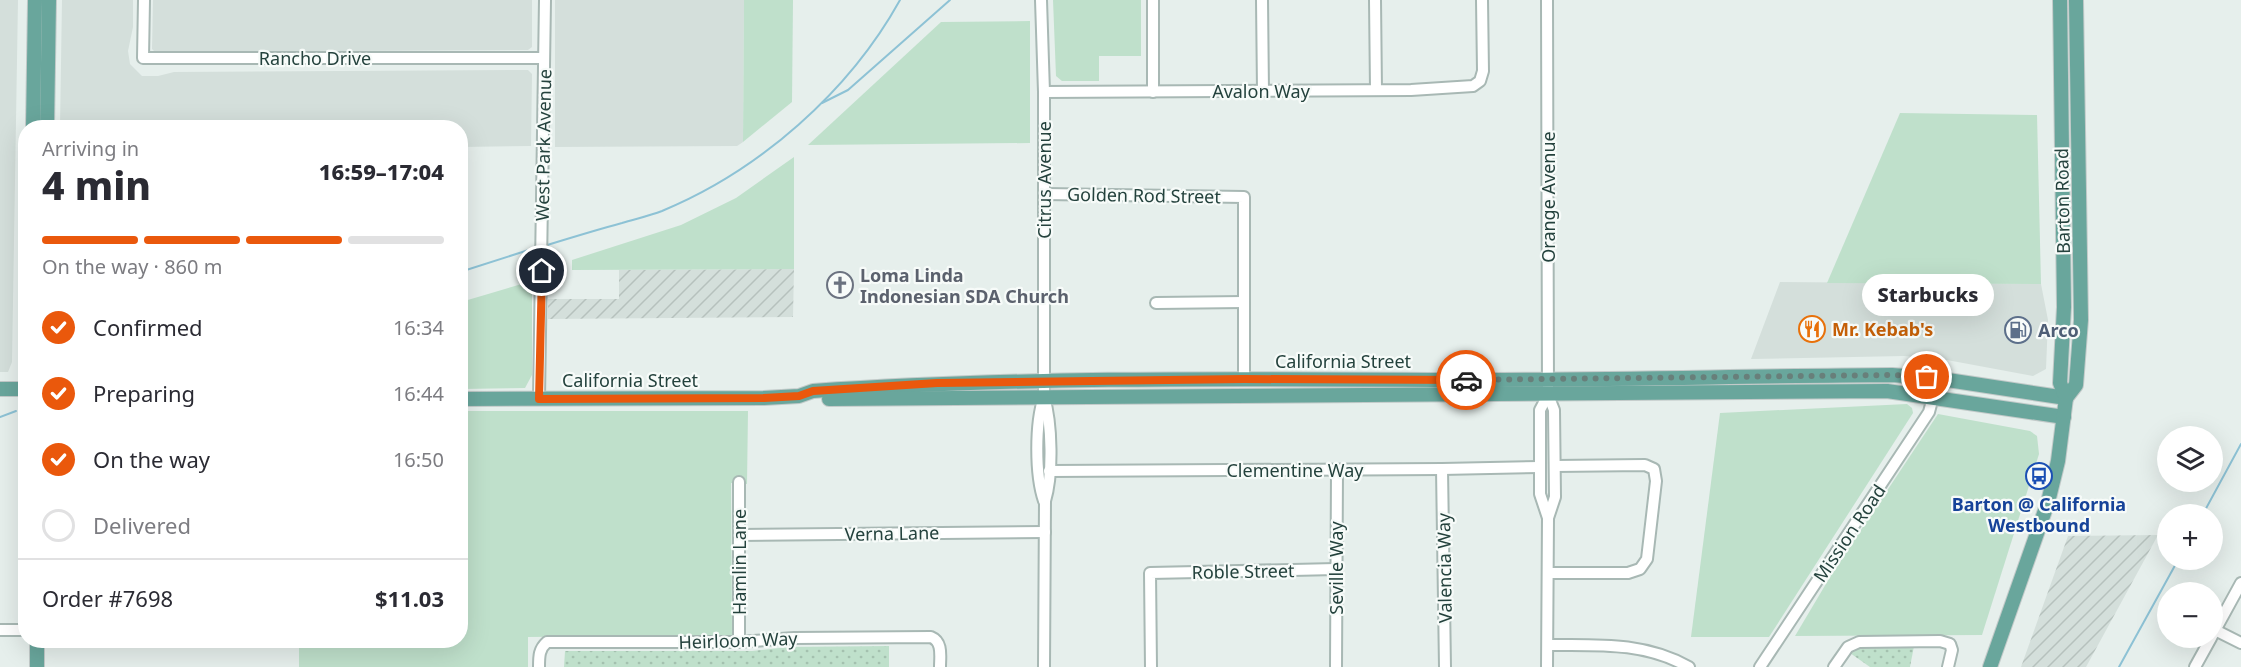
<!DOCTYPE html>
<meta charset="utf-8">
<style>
body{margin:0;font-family:"Noto Sans",sans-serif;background:#f7f7f7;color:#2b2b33;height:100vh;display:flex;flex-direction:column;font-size:22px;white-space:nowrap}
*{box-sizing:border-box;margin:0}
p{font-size:20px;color:#7c7c81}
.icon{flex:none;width:33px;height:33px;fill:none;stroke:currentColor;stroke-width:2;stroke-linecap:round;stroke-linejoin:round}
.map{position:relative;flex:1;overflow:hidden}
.details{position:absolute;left:18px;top:120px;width:450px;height:528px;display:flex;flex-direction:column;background:#fff;border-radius:24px;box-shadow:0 6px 24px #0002}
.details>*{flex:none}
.buttons{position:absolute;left:2157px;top:426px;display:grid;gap:12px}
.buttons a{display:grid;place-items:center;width:66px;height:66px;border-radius:50%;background:#fff;box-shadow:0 6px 24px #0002;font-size:30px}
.pin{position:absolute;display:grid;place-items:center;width:51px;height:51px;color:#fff;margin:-26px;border:3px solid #fff;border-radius:50%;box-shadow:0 2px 6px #0007}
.courier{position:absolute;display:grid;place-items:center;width:60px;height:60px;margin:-30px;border:4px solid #ea580c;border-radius:50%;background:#fff;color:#222;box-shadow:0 2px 8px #0007}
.bubble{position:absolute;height:42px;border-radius:21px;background:#fff;box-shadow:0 6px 24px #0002;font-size:20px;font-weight:800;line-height:42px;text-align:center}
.overview em{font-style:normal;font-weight:800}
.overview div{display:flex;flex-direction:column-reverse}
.overview{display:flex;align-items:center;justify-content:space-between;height:102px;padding:0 24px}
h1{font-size:39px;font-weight:800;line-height:45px}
.bar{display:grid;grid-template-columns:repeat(4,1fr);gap:9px 6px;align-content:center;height:72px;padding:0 24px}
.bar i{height:8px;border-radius:4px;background:#e1e1e2}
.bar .selected{background:#ea580c}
.bar p{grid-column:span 4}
.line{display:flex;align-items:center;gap:15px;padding:0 24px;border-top:2px solid #e1e1e2}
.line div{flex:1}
ol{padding:0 24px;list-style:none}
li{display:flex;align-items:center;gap:18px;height:66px}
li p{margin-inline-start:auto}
li .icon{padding:6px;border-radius:50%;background:#ea580c;color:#fff;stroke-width:4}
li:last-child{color:#7c7c81}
li i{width:33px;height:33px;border:3px solid #e1e1e2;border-radius:50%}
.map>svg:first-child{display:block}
</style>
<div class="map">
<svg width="2241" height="667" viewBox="0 0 2241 667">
<defs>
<pattern id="industrial-furrows" width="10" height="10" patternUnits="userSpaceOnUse" patternTransform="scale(1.5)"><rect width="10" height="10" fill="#d4dfdb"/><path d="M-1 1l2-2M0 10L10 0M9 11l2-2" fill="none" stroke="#b6c1bd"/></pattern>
<pattern id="park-dots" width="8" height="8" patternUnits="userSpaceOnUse" patternTransform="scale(1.5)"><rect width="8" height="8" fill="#bfe0cb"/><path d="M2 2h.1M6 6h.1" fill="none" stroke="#a4c1af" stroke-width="1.8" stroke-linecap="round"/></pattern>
</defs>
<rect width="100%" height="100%" fill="#e6efec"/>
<g fill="#d4dfdb">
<path d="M0,0H18L12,362L8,372H0Z"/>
<path d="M62,0H133V27L128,51L130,64L142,76H158L174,72L528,70L532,74L531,146L461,147L460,128L60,127Z"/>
<path d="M153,0H532V47L528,50L155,52L152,49Z"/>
<path d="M555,0H744L743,142L737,146L555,147Z"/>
<path d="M1780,282L2041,284L2048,320L2046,369L2033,376L1947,360L1904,356L1751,359Z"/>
<path d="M54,640L362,641V643L54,646Z"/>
</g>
<g fill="url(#industrial-furrows)">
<path d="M794,269L793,317L548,319V299H619V270Z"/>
<path d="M2158,535L2086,667H2021L2068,536Z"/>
</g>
<g fill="#bfe0cb">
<path d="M744,0H793L792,102L743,142Z"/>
<path d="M1053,0H1141V56H1099V81H1062L1056,76Z"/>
<path d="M1030,21V143L808,145L941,22Z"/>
<path d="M1900,113L2037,115L2041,284L1827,283Z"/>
<path d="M794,157V269L572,270V260L681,225L736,198Z"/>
<path d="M532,281V375L525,388L461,389V302Z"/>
<path d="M1907,404L1912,408L1913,413L1769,637H1691L1720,413Z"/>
<path d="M461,411H748L747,484L731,483L732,635L528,637V667H299V643H362L363,640H460Z"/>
<path d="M1938,414L2030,431L2037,436L2039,454L1982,635L1795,636L1833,572Z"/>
</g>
<g fill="url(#park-dots)">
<path d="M889,646V667H564L565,651H752L788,647Z"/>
<path d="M1862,646H1914L1910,667H1870L1850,653Z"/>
</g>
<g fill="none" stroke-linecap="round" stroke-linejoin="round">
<g stroke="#8dc2d5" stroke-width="2">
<path d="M822,103L848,90L950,0"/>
<path d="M544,246C570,238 596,230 622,223C635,219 649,216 662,211C759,171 849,92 900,0"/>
<path d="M460,272L538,247"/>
<path d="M0,417L16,411"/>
<path d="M2203,514L2241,444"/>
<path d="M2119,667L2178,560"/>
</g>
<defs>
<g id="minor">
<path d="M144,0L143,58H544"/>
<path d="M1041,0L1044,92V397C1052,424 1053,474 1045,501L1044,667"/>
<path d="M1153,0V92"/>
<path d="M1262,0L1263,91"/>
<path d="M1375,0L1376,90"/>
<path d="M1547,0L1548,395L1554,410L1555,497L1548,518L1547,667"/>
<path d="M1044,92L1411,90L1473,86L1480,81L1483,71L1482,0"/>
<path d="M1045,194L1244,197V379"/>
<path d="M1156,303L1244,302"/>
<path d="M1548,395L1540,410V494L1548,518"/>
<path d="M1044,397C1035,423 1035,475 1044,501"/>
<path d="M539,399L545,0"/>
<path d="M1442,469L1445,667"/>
<path d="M1049,471L1442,469L1540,467"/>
<path d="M739,482V642"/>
<path d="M739,535L1045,532"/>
<path d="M1548,573H1628L1640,569L1647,559L1656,481L1654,469L1645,465L1555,466"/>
<path d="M0,630H26"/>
<path d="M2215,630L2241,643"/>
<path d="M2212,636L2241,583"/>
<path d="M1549,645C1599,645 1644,642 1689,667"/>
<path d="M539,667C539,656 539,649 547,642H739L794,638L931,637C943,642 940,656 940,667"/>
<path d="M1151,667L1150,573L1336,569"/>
<path d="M1336,667L1337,470"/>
<path d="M1760,667L1929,412L1933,397"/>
<path d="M1834,667L1848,647L1859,642L1940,641L1950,644L1952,650L1948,667"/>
<path d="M2195,667L2211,638"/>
</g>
<g id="major">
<path d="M33,128L35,0"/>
<path d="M47,128L49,0"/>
<path d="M0,389H26"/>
<path d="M2066,398L2076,385L2081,320L2076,0"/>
<path d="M460,399L764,398L799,396L813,391C1031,376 1251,379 1469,380C1610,380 1751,376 1892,375L1941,379L2066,398"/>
<path d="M829,399L1887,391L2064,417"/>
<path d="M37,640V667"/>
<path d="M1990,667L2048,502L2058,461L2066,398L2060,383L2064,307L2060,0"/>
</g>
</defs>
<use href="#minor" stroke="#a8b8b4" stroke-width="14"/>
<use href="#major" stroke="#c2cac9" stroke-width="16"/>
<use href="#minor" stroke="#fff" stroke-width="10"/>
<use href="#major" stroke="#69a69c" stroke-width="14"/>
</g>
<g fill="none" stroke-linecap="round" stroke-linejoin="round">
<path stroke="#687f7a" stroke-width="6" stroke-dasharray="0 10.8" d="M1466,380L1892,375L1927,377"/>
<path stroke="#ea580c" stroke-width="8" d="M542,271L539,399L764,398L799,396L813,391L937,383L1244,379L1466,380"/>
</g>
<defs>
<symbol id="church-ring" viewBox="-11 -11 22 22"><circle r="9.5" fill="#f7fbf9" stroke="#6b7280" stroke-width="1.5"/><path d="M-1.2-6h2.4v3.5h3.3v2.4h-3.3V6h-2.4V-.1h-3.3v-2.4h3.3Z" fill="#6b7280"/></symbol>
<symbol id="restaurant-ring" viewBox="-11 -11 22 22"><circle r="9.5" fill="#f7fbf9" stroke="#e8710a" stroke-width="1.5"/><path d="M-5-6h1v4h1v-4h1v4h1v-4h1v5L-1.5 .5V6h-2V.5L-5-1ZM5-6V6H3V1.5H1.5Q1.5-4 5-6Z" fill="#e8710a"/></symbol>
<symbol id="fuel-ring" viewBox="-11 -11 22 22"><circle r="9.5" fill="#f7fbf9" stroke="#5c6f8a" stroke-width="1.5"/><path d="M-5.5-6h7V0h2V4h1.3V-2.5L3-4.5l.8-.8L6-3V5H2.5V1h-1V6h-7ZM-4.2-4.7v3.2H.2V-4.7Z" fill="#5c6f8a"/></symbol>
<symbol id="bus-ring" viewBox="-11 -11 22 22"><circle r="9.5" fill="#f7fbf9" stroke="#1a4fb4" stroke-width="1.5"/><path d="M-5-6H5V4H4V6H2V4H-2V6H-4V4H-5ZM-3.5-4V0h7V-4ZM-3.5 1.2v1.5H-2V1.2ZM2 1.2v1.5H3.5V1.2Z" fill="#1a4fb4"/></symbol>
</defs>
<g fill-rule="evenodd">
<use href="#church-ring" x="825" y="270" width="30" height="30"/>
<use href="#restaurant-ring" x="1797" y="314" width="30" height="30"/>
<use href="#fuel-ring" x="2003" y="315" width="30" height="30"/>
<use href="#bus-ring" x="2024" y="461" width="30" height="30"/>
</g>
<g text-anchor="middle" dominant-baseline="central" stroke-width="4.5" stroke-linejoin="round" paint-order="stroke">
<g font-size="18" fill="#24423d" stroke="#f7fbf9">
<text x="315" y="58">Rancho Drive</text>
<text x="1261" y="91">Avalon Way</text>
<text transform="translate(543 145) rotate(-89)">West Park Avenue</text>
<text transform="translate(1044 180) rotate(-90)">Citrus Avenue</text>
<text transform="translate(1144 195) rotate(1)">Golden Rod Street</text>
<text transform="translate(1548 197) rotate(-90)">Orange Avenue</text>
<text transform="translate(2062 201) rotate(-91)">Barton Road</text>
<text x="1343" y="361">California Street</text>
<text x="630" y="380">California Street</text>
<text x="1295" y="470">Clementine Way</text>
<text transform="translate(892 533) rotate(-1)">Verna Lane</text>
<text transform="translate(1849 533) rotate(-56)">Mission Road</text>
<text transform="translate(739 562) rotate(-90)">Hamlin Lane</text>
<text transform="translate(1336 568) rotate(-90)">Seville Way</text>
<text transform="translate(1444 568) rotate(-91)">Valencia Way</text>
<text transform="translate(1243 571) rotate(-1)">Roble Street</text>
<text transform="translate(738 640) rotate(-2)">Heirloom Way</text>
</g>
<g font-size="18" font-weight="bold" fill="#5b616d" stroke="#f7fbf9" text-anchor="start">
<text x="860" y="275">Loma Linda<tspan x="860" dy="21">Indonesian SDA Church</tspan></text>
</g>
<g font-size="18" font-weight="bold" fill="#c56008" stroke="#f7fbf9" text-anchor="start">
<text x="1832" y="329">Mr. Kebab's</text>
</g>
<g font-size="18" font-weight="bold" fill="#4e5e75" stroke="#f7fbf9" text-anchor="start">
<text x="2038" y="330">Arco</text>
</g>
<g font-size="18" font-weight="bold" fill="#164399" stroke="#f7fbf9">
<text x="2039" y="504">Barton @ California<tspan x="2039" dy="21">Westbound</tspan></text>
</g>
</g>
</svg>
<div class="buttons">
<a><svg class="icon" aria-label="layers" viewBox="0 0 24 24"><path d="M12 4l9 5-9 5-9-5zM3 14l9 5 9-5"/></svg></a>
<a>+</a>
<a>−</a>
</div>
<div class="pin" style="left:1927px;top:377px;background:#ea580c"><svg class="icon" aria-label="bag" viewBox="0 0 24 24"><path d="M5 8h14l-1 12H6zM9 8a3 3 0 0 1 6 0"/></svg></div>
<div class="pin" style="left:542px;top:271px;background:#1f2937"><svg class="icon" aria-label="home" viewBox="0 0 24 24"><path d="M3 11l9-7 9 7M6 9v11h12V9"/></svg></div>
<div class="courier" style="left:1466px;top:380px"><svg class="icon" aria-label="car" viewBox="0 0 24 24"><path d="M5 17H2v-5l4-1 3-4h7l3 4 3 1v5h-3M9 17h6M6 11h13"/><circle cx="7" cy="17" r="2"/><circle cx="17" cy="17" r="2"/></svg></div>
<div class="bubble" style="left:1862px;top:274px;width:132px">Starbucks</div>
<section class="details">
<div class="overview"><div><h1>4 min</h1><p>Arriving in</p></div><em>16:59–17:04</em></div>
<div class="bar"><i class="selected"></i><i class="selected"></i><i class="selected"></i><i></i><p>On the way · 860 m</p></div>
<ol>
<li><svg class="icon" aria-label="check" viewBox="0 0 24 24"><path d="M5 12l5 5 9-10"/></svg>Confirmed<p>16:34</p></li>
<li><svg class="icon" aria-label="check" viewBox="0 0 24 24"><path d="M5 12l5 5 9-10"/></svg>Preparing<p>16:44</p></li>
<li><svg class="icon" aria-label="check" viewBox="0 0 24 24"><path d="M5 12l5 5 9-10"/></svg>On the way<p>16:50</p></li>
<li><i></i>Delivered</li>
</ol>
<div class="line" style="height:78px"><div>Order #7698</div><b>$11.03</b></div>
</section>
</div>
